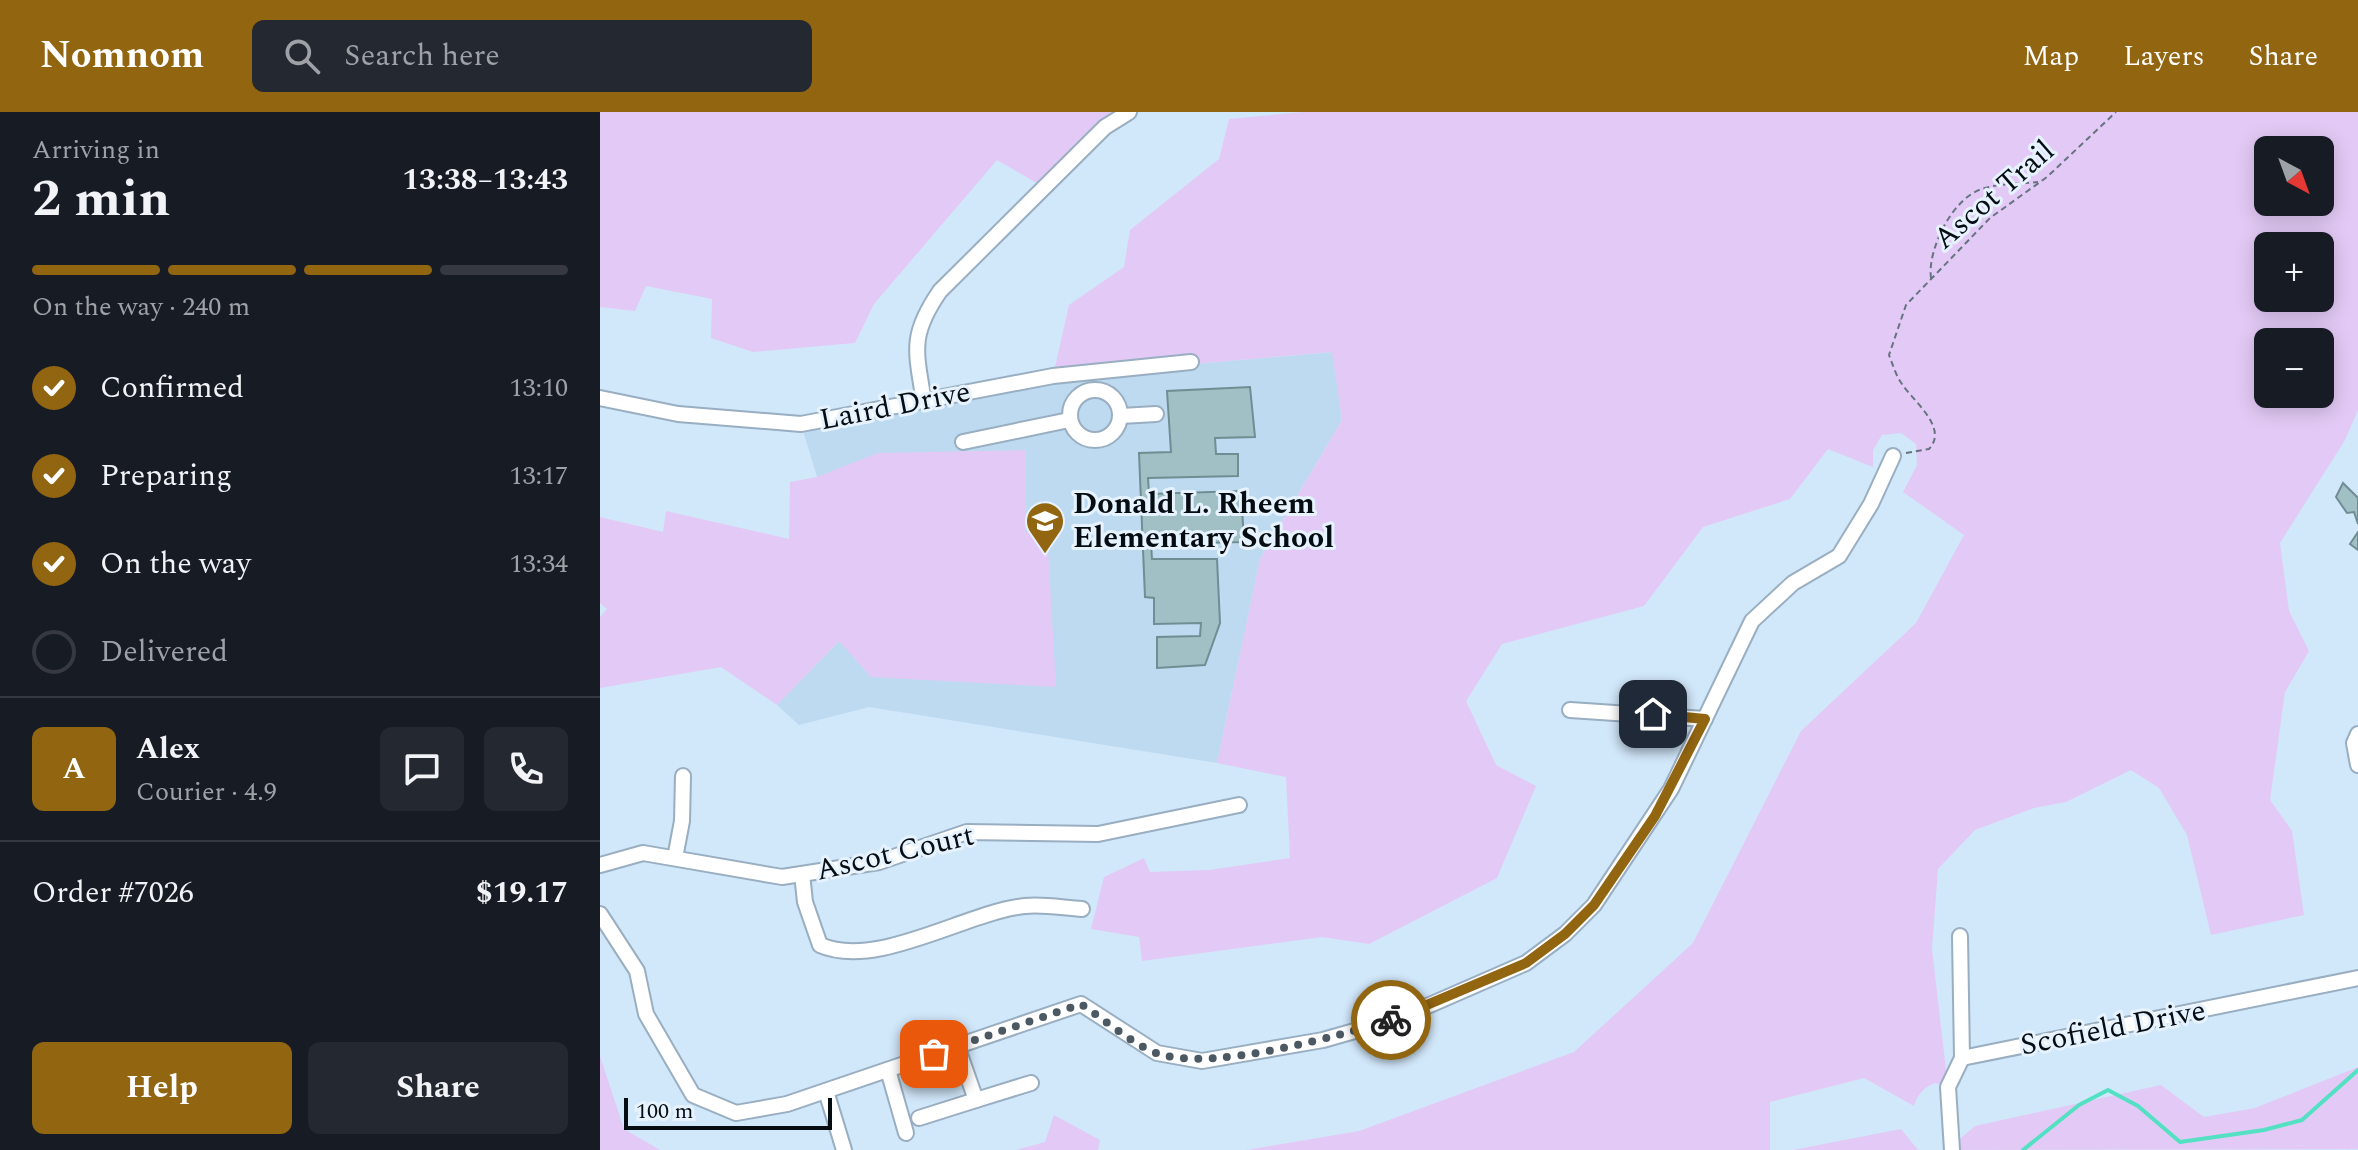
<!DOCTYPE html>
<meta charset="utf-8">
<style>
body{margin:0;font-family:Spectral,serif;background:#242831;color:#f1f3f6;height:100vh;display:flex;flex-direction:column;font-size:30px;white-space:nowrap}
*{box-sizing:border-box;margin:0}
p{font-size:26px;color:#9ea1a6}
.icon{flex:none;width:44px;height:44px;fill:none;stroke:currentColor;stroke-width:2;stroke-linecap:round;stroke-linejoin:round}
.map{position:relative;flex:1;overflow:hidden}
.sheet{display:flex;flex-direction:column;background:#171b24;width:600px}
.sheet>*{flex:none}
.needle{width:52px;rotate:139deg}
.fabs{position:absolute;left:1654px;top:24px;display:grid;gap:16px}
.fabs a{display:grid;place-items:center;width:80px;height:80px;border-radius:12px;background:#171b24;box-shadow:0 4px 20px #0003;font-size:40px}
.scale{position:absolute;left:24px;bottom:20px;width:208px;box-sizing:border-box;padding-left:8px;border:4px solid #050c12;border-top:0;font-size:22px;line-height:28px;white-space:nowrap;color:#050c12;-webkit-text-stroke:6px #e6f3ff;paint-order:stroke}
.pin{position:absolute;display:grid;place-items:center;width:68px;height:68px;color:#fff;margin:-34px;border-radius:16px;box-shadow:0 4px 12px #0006}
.courier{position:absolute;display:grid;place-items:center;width:80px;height:80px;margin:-40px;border:6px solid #926511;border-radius:50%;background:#fff;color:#222;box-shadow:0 2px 10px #0007}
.overview em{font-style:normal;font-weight:700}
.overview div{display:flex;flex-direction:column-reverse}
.overview{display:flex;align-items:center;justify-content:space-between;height:136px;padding:0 32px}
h1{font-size:52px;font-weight:700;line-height:60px}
.bar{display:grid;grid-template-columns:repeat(4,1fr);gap:12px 8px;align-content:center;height:96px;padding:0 32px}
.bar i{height:10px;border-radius:6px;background:#363941}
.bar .selected{background:#926511}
.bar p{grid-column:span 4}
.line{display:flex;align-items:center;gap:20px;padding:0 32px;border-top:2px solid #363941}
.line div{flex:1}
.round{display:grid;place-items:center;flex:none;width:84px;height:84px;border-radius:12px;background:#242831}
ol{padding:0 32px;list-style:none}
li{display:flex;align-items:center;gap:24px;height:88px}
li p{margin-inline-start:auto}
li .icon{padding:8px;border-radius:50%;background:#926511;color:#fff;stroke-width:4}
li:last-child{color:#9ea1a6}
li i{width:44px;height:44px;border:4px solid #363941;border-radius:50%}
.button{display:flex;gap:16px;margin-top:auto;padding:16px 32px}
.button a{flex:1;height:92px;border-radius:12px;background:#926511;color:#fff;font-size:32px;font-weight:700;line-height:92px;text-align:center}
.button a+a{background:#242831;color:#f1f3f6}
header{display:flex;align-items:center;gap:48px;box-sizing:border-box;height:112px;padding:0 40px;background:#926511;color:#fff}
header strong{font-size:38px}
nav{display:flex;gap:44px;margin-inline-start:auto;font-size:28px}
.search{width:560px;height:72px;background:#242831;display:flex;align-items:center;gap:20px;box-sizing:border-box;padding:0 28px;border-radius:12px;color:#9ea1a6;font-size:30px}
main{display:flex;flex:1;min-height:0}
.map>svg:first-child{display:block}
</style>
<header>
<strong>Nomnom</strong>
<div class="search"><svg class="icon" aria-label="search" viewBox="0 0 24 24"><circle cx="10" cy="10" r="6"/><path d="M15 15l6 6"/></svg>Search here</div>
<nav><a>Map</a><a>Layers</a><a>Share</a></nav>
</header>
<main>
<section class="sheet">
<div class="overview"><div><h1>2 min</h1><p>Arriving in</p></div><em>13:38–13:43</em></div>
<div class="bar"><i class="selected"></i><i class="selected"></i><i class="selected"></i><i></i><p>On the way · 240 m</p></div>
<ol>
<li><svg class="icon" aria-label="check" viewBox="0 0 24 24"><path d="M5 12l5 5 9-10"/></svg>Confirmed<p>13:10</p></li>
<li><svg class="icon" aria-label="check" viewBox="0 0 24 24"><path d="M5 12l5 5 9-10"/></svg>Preparing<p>13:17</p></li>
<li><svg class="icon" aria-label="check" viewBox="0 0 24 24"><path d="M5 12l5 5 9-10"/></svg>On the way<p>13:34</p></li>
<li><i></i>Delivered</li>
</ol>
<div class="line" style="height:144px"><b class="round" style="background:#926511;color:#fff">A</b><div><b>Alex</b><p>Courier · 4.9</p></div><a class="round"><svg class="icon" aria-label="chat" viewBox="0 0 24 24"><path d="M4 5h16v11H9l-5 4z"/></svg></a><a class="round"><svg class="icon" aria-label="phone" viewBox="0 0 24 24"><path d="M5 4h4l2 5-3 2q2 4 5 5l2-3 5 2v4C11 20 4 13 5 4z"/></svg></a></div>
<div class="line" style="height:104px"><div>Order #7026</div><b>$19.17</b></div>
<div class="button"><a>Help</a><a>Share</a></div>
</section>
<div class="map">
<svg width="1758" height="1038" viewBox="0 0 1758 1038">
<rect width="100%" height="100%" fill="#d1e7fa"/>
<path fill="#bedaf1" d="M733,240L742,308L660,447L617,651L269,595L199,613L177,593L239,529L217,365L201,312L453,264Z"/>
<g fill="#e3caf6" fill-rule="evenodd">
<path d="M0,0H529L445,76L397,48L274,192L255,231L153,240L111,226L112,187L46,174L35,199L0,195Z"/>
<path d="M703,0H1758V298L1745,328L1680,431L1689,499L1709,539L1685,580L1670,688L1692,719L1704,803L1611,823L1587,723L1559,676L1531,658L1466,690L1434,696L1375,718L1338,757L1332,837L1348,975L1335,971C1323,976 1318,982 1314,994L1264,966L1170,990V1038H646L759,1019L974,940L1093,831L1201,619L1316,511L1364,423L1303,380L1317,353L1316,332L1301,321L1282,323L1273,338V355L1228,337L1190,387L1103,415L1044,494L902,532L866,589L896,653L936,674L897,766L769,832L722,825L542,849L539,825L491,817L504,765L544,746L550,760L609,758L690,746L686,665L617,651L660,447L742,308L732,240L453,264L469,193L524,155L530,118L619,47L629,7ZM1668,38H1720V90H1668ZM1668,134H1720V186H1668ZM1668,230H1720V282H1668Z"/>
<path d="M425,338L426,420H447L456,575L271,565L239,529L177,593L121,555L0,576V505L7,497L0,491V405L63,420L66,399L189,427L190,370L217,365L278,341Z"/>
<path d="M0,944L24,1017L60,1038H0Z"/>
<path d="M1758,955V1037L1347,1038L1375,1014L1561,973L1604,1005L1655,996Z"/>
<path d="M454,1003L500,1028L498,1038H416L445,1030Z"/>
<path d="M1301,1017L1318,1038H1193Z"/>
</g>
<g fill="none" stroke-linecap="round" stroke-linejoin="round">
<path stroke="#53e0c3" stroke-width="4" d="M1423,1038L1479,993L1508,978L1538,994L1580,1030L1664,1018L1702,1008L1758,958"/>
</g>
<g fill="#a1c0c6" stroke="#708d93" stroke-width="2">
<path d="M650,275L655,325L615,326L616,342H638V364L548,366L549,382L641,379L644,430L551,432L552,447H617L620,511L605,553L557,556V525L600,524L601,511L554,512V486L545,485L539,341L571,340L567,279Z"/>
<path d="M1743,371L1758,386V412L1754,400L1747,401L1736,385Z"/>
<path d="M1758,420V438L1750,432Z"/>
</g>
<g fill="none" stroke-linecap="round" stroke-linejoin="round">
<defs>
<g id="minor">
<circle cx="495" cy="303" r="25"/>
<path d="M0,286L78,302L201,312L453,264L591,250"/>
<path d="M324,290C316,239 309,224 340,179L505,15L529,0"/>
<path d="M521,304L556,302"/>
<path d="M363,330L469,308"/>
<path d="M970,598L1105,607"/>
<path d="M1758,622L1754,631L1758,653"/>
<path d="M75,746L82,709L83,664"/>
<path d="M0,753L43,741L182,765L279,750L367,720L498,722L639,693"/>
<path d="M202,762L205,790L220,833C277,858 366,800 425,794C443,792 464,796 482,797"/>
<path d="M0,802L37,859L46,902L93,983L136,1001L187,992L481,892L557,941L602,949L723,928L800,906L926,851L965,822L994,793L1071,677L1152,509L1193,471L1239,444L1271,392L1293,344"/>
<path d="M357,934L376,988L431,971"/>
<path d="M1362,946L1758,866"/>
<path d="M288,958L306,1021"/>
<path d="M226,979L244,1038"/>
<path d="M319,1006L376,988"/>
<path d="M1352,1038L1348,975L1362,946L1360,824"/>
</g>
</defs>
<use href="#minor" stroke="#99aec0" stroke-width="18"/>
<g stroke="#65737f" stroke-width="2" stroke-dasharray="6 4" stroke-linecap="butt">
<path d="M1331,166C1327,139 1352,86 1382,77C1399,71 1421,72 1438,70"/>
<path d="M1306,341L1329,337C1349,316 1313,289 1302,272C1296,264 1293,253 1289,243L1306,193L1390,106L1447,65L1516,0"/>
</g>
<use href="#minor" stroke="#fff" stroke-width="14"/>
</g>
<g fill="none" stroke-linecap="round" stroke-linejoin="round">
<path stroke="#4c5963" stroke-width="8" stroke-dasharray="0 14.4" d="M334,942L481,892C502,906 536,935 559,942C615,959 734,925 791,908"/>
<path stroke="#926511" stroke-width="10" d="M791,908L926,851L965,822L994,793L1055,704L1105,607L1053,602"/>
</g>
<defs>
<symbol id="school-pin" viewBox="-11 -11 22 30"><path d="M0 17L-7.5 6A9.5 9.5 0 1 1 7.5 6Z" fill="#926511" stroke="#e6f3ff"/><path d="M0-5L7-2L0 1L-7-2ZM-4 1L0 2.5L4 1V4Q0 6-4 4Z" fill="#fff"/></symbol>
</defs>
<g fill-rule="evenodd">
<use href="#school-pin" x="423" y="387" width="44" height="60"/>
</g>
<g text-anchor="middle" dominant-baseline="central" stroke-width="6" stroke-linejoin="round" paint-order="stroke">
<g font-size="30" fill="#050c12" stroke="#e6f3ff">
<text transform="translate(1394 83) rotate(-41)">Ascot Trail</text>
<text transform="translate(295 294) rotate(-11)">Laird Drive</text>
<text transform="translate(295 741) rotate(-13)">Ascot Court</text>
<text transform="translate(1513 916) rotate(-11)">Scofield Drive</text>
</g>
<g font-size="30" font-weight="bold" fill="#050c12" stroke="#e6f3ff" text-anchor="start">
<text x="473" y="392">Donald L. Rheem<tspan x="473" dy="34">Elementary School</tspan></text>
</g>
</g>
</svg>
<div class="fabs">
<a><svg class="needle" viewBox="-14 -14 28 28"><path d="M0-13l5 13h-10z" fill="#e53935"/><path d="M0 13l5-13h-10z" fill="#9ea1a6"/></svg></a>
<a>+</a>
<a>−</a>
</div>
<div class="scale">100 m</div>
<div class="pin" style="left:334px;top:942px;background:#ea580c"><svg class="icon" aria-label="bag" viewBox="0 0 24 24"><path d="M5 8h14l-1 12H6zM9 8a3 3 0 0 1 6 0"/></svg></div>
<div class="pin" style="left:1053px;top:602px;background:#1f2937"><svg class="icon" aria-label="home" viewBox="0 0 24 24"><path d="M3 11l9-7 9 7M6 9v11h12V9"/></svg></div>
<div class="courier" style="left:791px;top:908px"><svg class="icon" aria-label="bike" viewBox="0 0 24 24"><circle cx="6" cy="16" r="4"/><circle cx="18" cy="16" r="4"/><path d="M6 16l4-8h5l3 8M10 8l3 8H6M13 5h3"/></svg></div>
</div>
</main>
